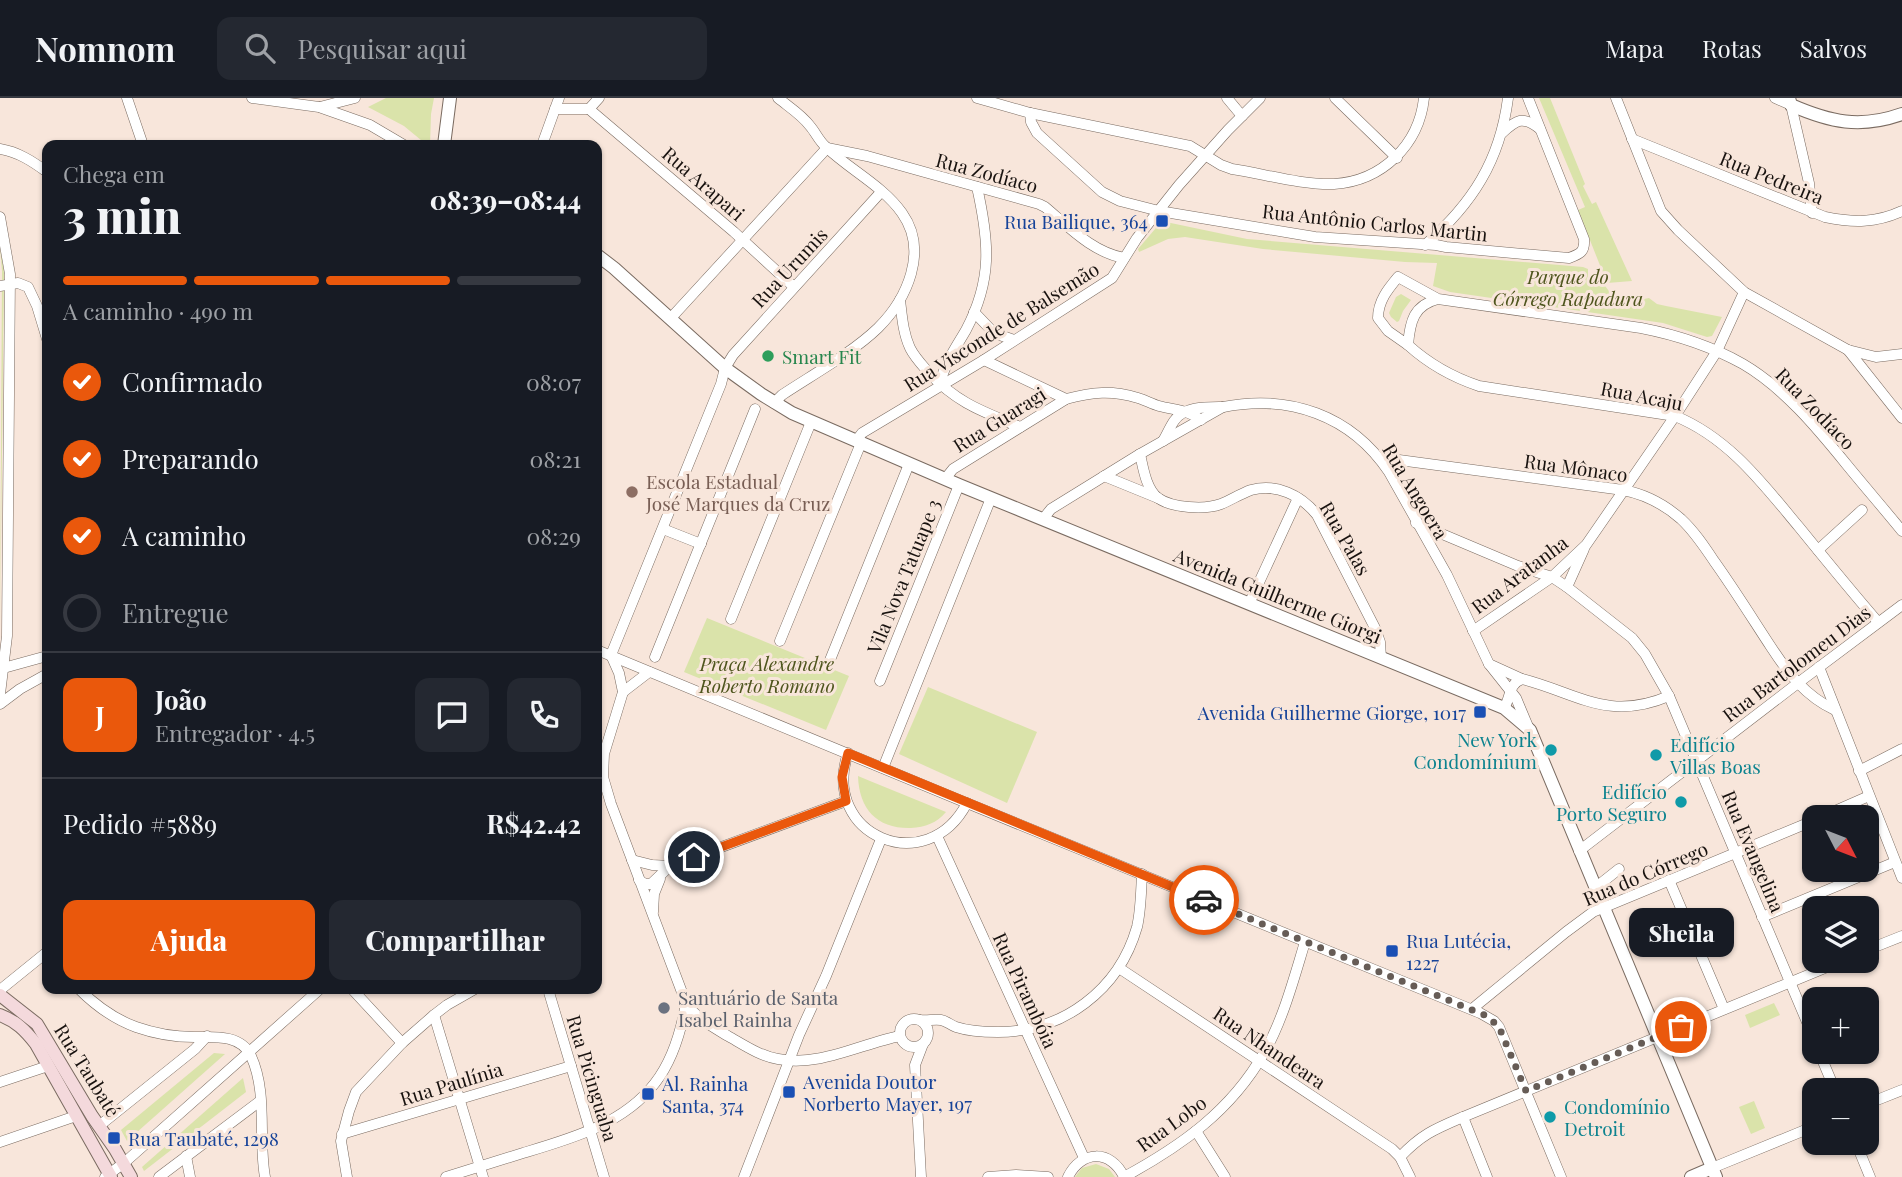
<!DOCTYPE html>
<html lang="pt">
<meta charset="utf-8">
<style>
body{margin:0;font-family:"Playfair Display",serif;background:#242831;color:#f1f3f6;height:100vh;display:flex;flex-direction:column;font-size:26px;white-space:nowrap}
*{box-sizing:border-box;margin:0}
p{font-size:23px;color:#9ea1a6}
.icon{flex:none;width:38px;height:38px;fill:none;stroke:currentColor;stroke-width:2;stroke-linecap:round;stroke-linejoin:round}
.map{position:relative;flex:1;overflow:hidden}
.sheet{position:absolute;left:42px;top:42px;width:560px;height:854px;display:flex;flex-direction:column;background:#171b24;border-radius:14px;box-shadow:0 2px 5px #0004}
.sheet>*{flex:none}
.needle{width:46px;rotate:132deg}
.tools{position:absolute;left:1802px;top:707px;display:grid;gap:14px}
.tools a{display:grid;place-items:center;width:77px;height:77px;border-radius:14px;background:#171b24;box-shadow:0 2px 5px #0004;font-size:35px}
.pin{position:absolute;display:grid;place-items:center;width:60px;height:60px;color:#fff;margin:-30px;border:4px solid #fff;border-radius:50%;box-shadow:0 2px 7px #0007}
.courier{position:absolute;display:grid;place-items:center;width:70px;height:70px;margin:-35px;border:5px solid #ea580c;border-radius:50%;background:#fff;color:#222;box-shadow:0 2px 9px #0007}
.bubble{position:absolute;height:49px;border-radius:14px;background:#171b24;box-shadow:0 2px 5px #0004;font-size:23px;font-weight:800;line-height:49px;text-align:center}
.headline em{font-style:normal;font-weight:800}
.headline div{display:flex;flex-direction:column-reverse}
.headline{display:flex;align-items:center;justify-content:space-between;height:119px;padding:0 21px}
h1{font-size:46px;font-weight:800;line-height:52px}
.bar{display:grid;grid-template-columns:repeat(4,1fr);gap:10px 7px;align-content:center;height:84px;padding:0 21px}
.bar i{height:9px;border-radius:5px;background:#363941}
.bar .current{background:#ea580c}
.bar p{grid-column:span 4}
.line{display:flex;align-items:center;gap:18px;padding:0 21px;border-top:2px solid #363941}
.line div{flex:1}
.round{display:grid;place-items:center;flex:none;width:74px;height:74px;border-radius:14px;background:#242831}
ol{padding:0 21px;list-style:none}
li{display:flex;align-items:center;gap:21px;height:77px}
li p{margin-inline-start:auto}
li .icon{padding:7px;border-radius:50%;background:#ea580c;color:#fff;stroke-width:4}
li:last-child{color:#9ea1a6}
li i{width:38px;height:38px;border:4px solid #363941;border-radius:50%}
.cta{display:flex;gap:14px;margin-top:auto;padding:14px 21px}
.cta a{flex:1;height:80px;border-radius:14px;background:#ea580c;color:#fff;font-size:28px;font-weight:800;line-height:80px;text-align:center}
.cta a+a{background:#242831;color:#f1f3f6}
header{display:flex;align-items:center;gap:42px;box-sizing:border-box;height:98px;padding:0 35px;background:#171b24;border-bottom:2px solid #363941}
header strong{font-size:33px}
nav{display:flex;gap:38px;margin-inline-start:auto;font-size:24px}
.search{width:490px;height:63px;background:#242831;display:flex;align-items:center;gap:18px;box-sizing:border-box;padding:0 24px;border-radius:14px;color:#9ea1a6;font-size:26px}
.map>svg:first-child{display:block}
</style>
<header>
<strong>Nomnom</strong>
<div class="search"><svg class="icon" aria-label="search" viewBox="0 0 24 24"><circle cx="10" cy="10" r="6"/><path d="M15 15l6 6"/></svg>Pesquisar aqui</div>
<nav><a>Mapa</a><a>Rotas</a><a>Salvos</a></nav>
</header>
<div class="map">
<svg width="1902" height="1079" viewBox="0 0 1902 1079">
<rect width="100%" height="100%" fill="#f8e6db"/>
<g fill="#dae3aa">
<path d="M386,0H434L431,16L430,47H427L404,28L368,9Z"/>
<path d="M1539,0H1550L1585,86L1583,88L1592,106L1596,104L1632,183L1607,185L1578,112L1585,109Z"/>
<path d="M1161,124H1166L1247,141L1583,169L1588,171V179L1600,181L1611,196L1638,199L1639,202L1649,200L1657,206L1666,208L1722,219L1712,238L1707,239L1663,225L1450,194L1433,188L1437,165L1405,164L1263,151L1185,139L1168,141L1139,154L1138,151Z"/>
<path d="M0,149L4,174L0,531L2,173Z"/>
<path d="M1401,196L1411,202L1403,213L1399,223L1397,224L1391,219L1389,215L1396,199Z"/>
<path d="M707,520L849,578L826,632L684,574Z"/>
<path d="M928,589L1037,634L1007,705L899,656Z"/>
<path d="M858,678L870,683L946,714C937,725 925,729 911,730C878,731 859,712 858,678Z"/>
<path d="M1774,905L1780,917L1750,930L1745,917Z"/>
<path d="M214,955L225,956L127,1043L121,1032Z"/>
<path d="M243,980L246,994L144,1073L142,1069Z"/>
<path d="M1754,1003L1765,1030L1751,1036L1739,1009Z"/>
<path d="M1096,1066L1109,1071L1115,1079H1075L1082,1070Z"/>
</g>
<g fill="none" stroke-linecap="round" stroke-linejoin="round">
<defs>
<g id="minor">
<path d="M127,0L143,47"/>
<path d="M252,0L319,9L370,27L404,47"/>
<path d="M977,0L1030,15L1190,48L1221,67L1232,71C1265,76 1301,87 1334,86C1382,83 1419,47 1424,0"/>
<path d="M1227,0L1242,18"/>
<path d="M1335,0L1397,60"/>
<path d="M1616,0L1661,113L1678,132L1744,194L1848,252L1876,259L1902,256"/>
<path d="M1775,0L1791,7L1809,85L1812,115"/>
<path d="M320,9L355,0"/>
<path d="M555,11H589L599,0"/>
<path d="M589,11L734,134L794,189"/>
<path d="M1030,15L1031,24L1037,35L1102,94L1120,103L1159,113L1315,139L1436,147L1446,149L1569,160C1580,156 1585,154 1584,141L1528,0"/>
<path d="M1502,35C1516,22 1523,17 1540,31"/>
<path d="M1632,41L1825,119C1853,125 1876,125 1902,113"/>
<path d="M542,47L559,0"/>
<path d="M0,51C18,54 32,63 47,74"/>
<path d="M0,119L10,176L7,538L0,596"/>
<path d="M1425,147C1472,106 1500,63 1508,0"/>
<path d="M0,188L18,185L28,189L37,208L47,241"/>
<path d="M1438,201C1414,207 1410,223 1408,247L1388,233L1378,220C1378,203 1388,191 1398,179L1438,201L1641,230C1677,237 1711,248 1743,266C1784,290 1817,330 1847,367C1865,389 1884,411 1902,433"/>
<path d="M900,202C902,218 903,235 910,250C915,260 923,268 930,276C959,306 982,313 1020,329"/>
<path d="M974,214L994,235L1014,242"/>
<path d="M670,221L827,50L867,58L1039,106L1045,109C1069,129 1092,154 1124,160"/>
<path d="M1408,247C1429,266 1452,279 1479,288L1675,318C1729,340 1763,386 1799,429C1825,461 1851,493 1878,524"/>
<path d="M1848,252L1902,320"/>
<path d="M984,262L1066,301"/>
<path d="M940,286C945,264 955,251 966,232C993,181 989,143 977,89"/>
<path d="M774,305L782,297C812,277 852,255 878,230C907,201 929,153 902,115C883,88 850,72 826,49C819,43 816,35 810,28C802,17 789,9 778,0"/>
<path d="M856,343L862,335L984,262L1112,180L1137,140L1179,87L1228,32L1260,0"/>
<path d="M1163,343C1167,336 1170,329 1174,323C1184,308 1207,309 1223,309"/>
<path d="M1140,356C1143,369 1146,391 1158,400C1172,410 1205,412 1221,406C1231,402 1240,396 1251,392C1276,385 1301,397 1317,417L1375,530L1380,544L1381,560"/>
<path d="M1380,361L1399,362L1623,392C1644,396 1665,407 1681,421C1694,433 1704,448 1714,463C1734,491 1752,520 1771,549C1788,575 1805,598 1835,612"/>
<path d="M1104,378L1158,400"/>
<path d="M945,381L953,371L1066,301C1093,294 1111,292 1138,300C1145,302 1152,306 1159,308C1174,312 1189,312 1201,322"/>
<path d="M1043,421L1051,411L1140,356L1223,309C1289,296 1351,317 1389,374L1447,477L1489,566L1516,600L1529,631"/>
<path d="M1416,425L1518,468L1552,479L1567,489L1632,540L1645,556L1669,598L1815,943"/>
<path d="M663,431L701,446"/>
<path d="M1818,452L1862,412"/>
<path d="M1567,489L1584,451"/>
<path d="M1249,506L1298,400"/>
<path d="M731,521L811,324"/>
<path d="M1473,533L1552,479L1586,447L1675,318L1717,253L1744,194"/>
<path d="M780,543L861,345"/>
<path d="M597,552L957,701L1480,915L1494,923L1499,929L1561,1079"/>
<path d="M655,559L755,311"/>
<path d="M830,562L909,366"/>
<path d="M1489,566L1522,581"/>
<path d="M1819,569L1902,780"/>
<path d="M0,571L47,558"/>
<path d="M880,583L959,387"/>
<path d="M623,594L649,574"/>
<path d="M0,606L20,591L47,576"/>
<path d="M1504,610C1511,600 1508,586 1522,581C1577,595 1608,624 1669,598"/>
<path d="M848,655C820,738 927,782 967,705"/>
<path d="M883,670L991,400"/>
<path d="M1859,673L1902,651"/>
<path d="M1821,719L1869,698"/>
<path d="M937,738L1084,1060"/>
<path d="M1579,753L1798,585L1902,507"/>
<path d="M632,762L652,767L670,768"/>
<path d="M639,782L645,786H651L670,768L846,703"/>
<path d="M1669,782L1724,911"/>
<path d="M1595,790L1619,771"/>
<path d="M653,814L654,796L660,781"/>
<path d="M1762,819L1895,764"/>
<path d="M1867,852L1902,838"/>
<path d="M1119,870L1392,1051L1400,1059L1410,1079"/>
<path d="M79,891C95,907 114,921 136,929C153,935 176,939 194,939C213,939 241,936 251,958C268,995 258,1040 265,1079"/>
<path d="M352,891L402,945"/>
<path d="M548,891L604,1079"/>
<path d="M0,892L47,854"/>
<path d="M686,905C696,920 713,929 728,938C744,947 760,958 778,961C820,969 860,946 900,938"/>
<path d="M1472,911L1566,834L1593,814L1815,722"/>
<path d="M434,917L483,1079"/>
<circle cx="914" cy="935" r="14"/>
<path d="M920,922C927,923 934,921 941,922C947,923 950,927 956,929C968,933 984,934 998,934C1063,934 1119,892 1137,829C1141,812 1141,793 1142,776"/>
<path d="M1819,954L1835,992"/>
<path d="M0,984L48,968"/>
<path d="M1867,1006L1902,992"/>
<path d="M1463,1019L1487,1079"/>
<path d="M99,1028L195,951L207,938"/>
<path d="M1196,1033L1225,1079"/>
<path d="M342,1036L571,968"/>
<path d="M0,1044L76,1018"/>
<path d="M1856,1045L1870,1079"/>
<path d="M186,1058L190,1079"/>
<path d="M1400,1059C1422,1036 1435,1031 1463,1019L1842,863"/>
<path d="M1712,1070L1815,1028"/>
<path d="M105,1079L124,1065L320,891"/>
<path d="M159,1079L260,1003"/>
<path d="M347,1079L341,1043L349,1013L356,994L402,945L434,917L447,907L475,891"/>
<path d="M446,1079C472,1071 498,1063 523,1055C570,1041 624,1026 655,985C673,962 681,934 686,905L611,706L603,679L604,656L623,594L619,575L611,557L721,286L725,270L733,257L881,94"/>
<path d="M744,1079L799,937L826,878L881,741"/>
<path d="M921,1079L915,967L923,946"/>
<path d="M988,1079L1016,1077L1048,1079"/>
<path d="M1068,1079C1081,1052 1111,1051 1124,1079"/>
<path d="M1124,1079C1181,1048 1231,1013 1264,955C1283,922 1294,880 1305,844"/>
</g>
<g id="tertiary">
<path d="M1789,0L1791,7C1830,24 1860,31 1902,16"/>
<path d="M444,47L450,0"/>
<path d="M597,157L614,170L725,270L761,296L792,315L959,387L1504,610L1530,632L1716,1079"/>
<path d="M1691,1079L1712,1070"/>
</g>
<g id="secondary">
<path d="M0,897L37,926L92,1018L115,1051L131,1079"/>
<path d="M0,917C16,923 25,932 36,946L111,1079"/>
</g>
</defs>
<use href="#minor" stroke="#7a6b61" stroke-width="11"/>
<use href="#tertiary" stroke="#7a6b61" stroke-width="14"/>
<use href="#secondary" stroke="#7a6b61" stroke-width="14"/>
<use href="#minor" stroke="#fff" stroke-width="10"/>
<use href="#tertiary" stroke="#fff" stroke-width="12"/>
<use href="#secondary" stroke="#f4d9dc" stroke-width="12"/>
</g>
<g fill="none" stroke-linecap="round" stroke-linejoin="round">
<path stroke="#665c56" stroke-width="7" stroke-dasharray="0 12.6" d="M1204,802L1487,918L1499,929L1526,993L1681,929"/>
<path stroke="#ea580c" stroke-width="9" d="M694,759L846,703L842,679L848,655L1204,802"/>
</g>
<g fill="#1a4fb4" stroke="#f8e6db" stroke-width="2.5">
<rect x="1155" y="116" width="14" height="14" rx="3.5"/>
<rect x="1473" y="607" width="14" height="14" rx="3.5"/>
<rect x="1385" y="846" width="14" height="14" rx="3.5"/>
<rect x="782" y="987" width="14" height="14" rx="3.5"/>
<rect x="641" y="989" width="14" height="14" rx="3.5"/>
<rect x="107" y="1033" width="14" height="14" rx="3.5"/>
</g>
<circle fill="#2e9e5b" stroke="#f8e6db" stroke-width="2.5" cx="768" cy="258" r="7"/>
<circle fill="#8d6e63" stroke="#f8e6db" stroke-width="2.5" cx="632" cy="394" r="7"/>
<g fill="#0f9aa8" stroke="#f8e6db" stroke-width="2.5">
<circle cx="1551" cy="652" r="7"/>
<circle cx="1656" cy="657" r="7"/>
<circle cx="1681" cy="704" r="7"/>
<circle cx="1550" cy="1019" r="7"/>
</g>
<circle fill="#6b7280" stroke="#f8e6db" stroke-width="2.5" cx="664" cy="910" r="7"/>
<g text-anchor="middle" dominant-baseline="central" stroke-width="6" stroke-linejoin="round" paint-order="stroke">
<g font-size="19" fill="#18120f" stroke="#f8e6db">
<text transform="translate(987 74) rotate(15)">Rua Zodíaco</text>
<text transform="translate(1772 79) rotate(22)">Rua Pedreira</text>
<text transform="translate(704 85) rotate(41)">Rua Arapari</text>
<text transform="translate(1375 124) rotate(6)">Rua Antônio Carlos Martin</text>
<text transform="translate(789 169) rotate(-47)">Rua Urumis</text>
<text transform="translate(1001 228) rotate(-32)">Rua Visconde de Balsemão</text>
<text transform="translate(1642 297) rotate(11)">Rua Acaju</text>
<text transform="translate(1816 310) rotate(46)">Rua Zodíaco</text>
<text transform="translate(999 321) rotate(-32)">Rua Guaragi</text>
<text transform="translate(1576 369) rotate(8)">Rua Mônaco</text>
<text transform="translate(1416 393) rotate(59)">Rua Angoera</text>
<text transform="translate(1346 440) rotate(60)">Rua Palas</text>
<text transform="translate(1519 476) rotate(-37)">Rua Aratanha</text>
<text transform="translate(903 478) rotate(-68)">Vila Nova Tatuape 3</text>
<text transform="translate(1278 497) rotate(22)">Avenida Guilherme Giorgi</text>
<text transform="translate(1796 565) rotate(-37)">Rua Bartolomeu Dias</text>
<text transform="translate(1754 753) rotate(67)">Rua Evangelina</text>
<text transform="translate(1645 775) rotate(-23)">Rua do Córrego</text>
<text transform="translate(1026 892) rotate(65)">Rua Pirambóia</text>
<text transform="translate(1270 949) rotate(34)">Rua Nhandeara</text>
<text transform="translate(88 972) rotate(58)">Rua Taubaté</text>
<text transform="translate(593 980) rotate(73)">Rua Picinguaba</text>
<text transform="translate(451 985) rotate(-17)">Rua Paulínia</text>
<text transform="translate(1171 1025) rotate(-36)">Rua Lobo</text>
</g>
<g font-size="19" fill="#164399" stroke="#f8e6db" text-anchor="start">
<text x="1148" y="123" text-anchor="end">Rua Bailique, 364</text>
<text x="1466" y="614" text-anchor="end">Avenida Guilherme Giorge, 1017</text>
<text x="1406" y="842">Rua Lutécia,<tspan x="1406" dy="22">1227</tspan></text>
<text x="803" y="983">Avenida Doutor<tspan x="803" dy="22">Norberto Mayer, 197</tspan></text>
<text x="662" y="985">Al. Rainha<tspan x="662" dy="22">Santa, 374</tspan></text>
<text x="128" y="1040">Rua Taubaté, 1298</text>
</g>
<g font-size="19" font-style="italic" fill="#4e551d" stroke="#f8e6db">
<text x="1568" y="178">Parque do<tspan x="1568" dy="22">Córrego Rapadura</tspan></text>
<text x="767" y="565">Praça Alexandre<tspan x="767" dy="22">Roberto Romano</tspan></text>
</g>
<g font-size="19" fill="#27864d" stroke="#f8e6db" text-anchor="start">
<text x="782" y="258">Smart Fit</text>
</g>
<g font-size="19" fill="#785e54" stroke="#f8e6db" text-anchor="start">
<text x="646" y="383">Escola Estadual<tspan x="646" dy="22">José Marques da Cruz</tspan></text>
</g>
<g font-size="19" fill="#0d838f" stroke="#f8e6db" text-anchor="end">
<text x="1537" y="641">New York<tspan x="1537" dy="22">Condomínium</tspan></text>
<text x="1670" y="646" text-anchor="start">Edifício<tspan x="1670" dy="22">Villas Boas</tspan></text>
<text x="1667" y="693">Edifício<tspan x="1667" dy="22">Porto Seguro</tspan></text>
<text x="1564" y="1008" text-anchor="start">Condomínio<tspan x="1564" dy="22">Detroit</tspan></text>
</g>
<g font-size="19" fill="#5b616d" stroke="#f8e6db" text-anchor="start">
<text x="678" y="899">Santuário de Santa<tspan x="678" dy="22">Isabel Rainha</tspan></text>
</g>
</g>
</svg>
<div class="tools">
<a><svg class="needle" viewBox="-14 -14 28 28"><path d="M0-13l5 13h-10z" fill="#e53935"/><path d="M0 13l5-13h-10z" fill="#9ea1a6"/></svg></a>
<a><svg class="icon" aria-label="layers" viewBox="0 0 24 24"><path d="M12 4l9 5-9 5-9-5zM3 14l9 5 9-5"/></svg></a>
<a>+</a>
<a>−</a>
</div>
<div class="pin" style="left:1681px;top:929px;background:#ea580c"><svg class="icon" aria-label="bag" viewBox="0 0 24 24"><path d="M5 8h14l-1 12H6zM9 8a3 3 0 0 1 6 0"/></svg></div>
<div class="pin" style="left:694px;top:759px;background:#1f2937"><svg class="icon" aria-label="home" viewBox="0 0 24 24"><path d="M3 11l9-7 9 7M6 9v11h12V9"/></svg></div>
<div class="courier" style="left:1204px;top:802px"><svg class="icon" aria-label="car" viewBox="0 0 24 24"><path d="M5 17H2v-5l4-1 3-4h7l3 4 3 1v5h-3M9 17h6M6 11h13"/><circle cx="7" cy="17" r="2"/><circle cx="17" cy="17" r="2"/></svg></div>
<div class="bubble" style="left:1629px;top:810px;width:105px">Sheila</div>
<section class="sheet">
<div class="headline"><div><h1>3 min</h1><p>Chega em</p></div><em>08:39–08:44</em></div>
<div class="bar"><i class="current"></i><i class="current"></i><i class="current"></i><i></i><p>A caminho · 490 m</p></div>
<ol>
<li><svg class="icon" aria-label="check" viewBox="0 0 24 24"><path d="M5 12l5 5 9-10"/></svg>Confirmado<p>08:07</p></li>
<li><svg class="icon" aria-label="check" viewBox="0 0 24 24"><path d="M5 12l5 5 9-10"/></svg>Preparando<p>08:21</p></li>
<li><svg class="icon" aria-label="check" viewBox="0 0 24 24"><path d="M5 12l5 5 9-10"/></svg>A caminho<p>08:29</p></li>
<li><i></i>Entregue</li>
</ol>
<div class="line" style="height:126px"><b class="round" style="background:#ea580c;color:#fff">J</b><div><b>João</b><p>Entregador · 4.5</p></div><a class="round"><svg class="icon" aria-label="chat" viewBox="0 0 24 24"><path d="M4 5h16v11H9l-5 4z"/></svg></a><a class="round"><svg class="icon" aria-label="phone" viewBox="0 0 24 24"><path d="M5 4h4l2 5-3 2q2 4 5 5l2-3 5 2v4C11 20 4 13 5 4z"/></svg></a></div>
<div class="line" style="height:91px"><div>Pedido #5889</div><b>R$42.42</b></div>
<div class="cta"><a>Ajuda</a><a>Compartilhar</a></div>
</section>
</div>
